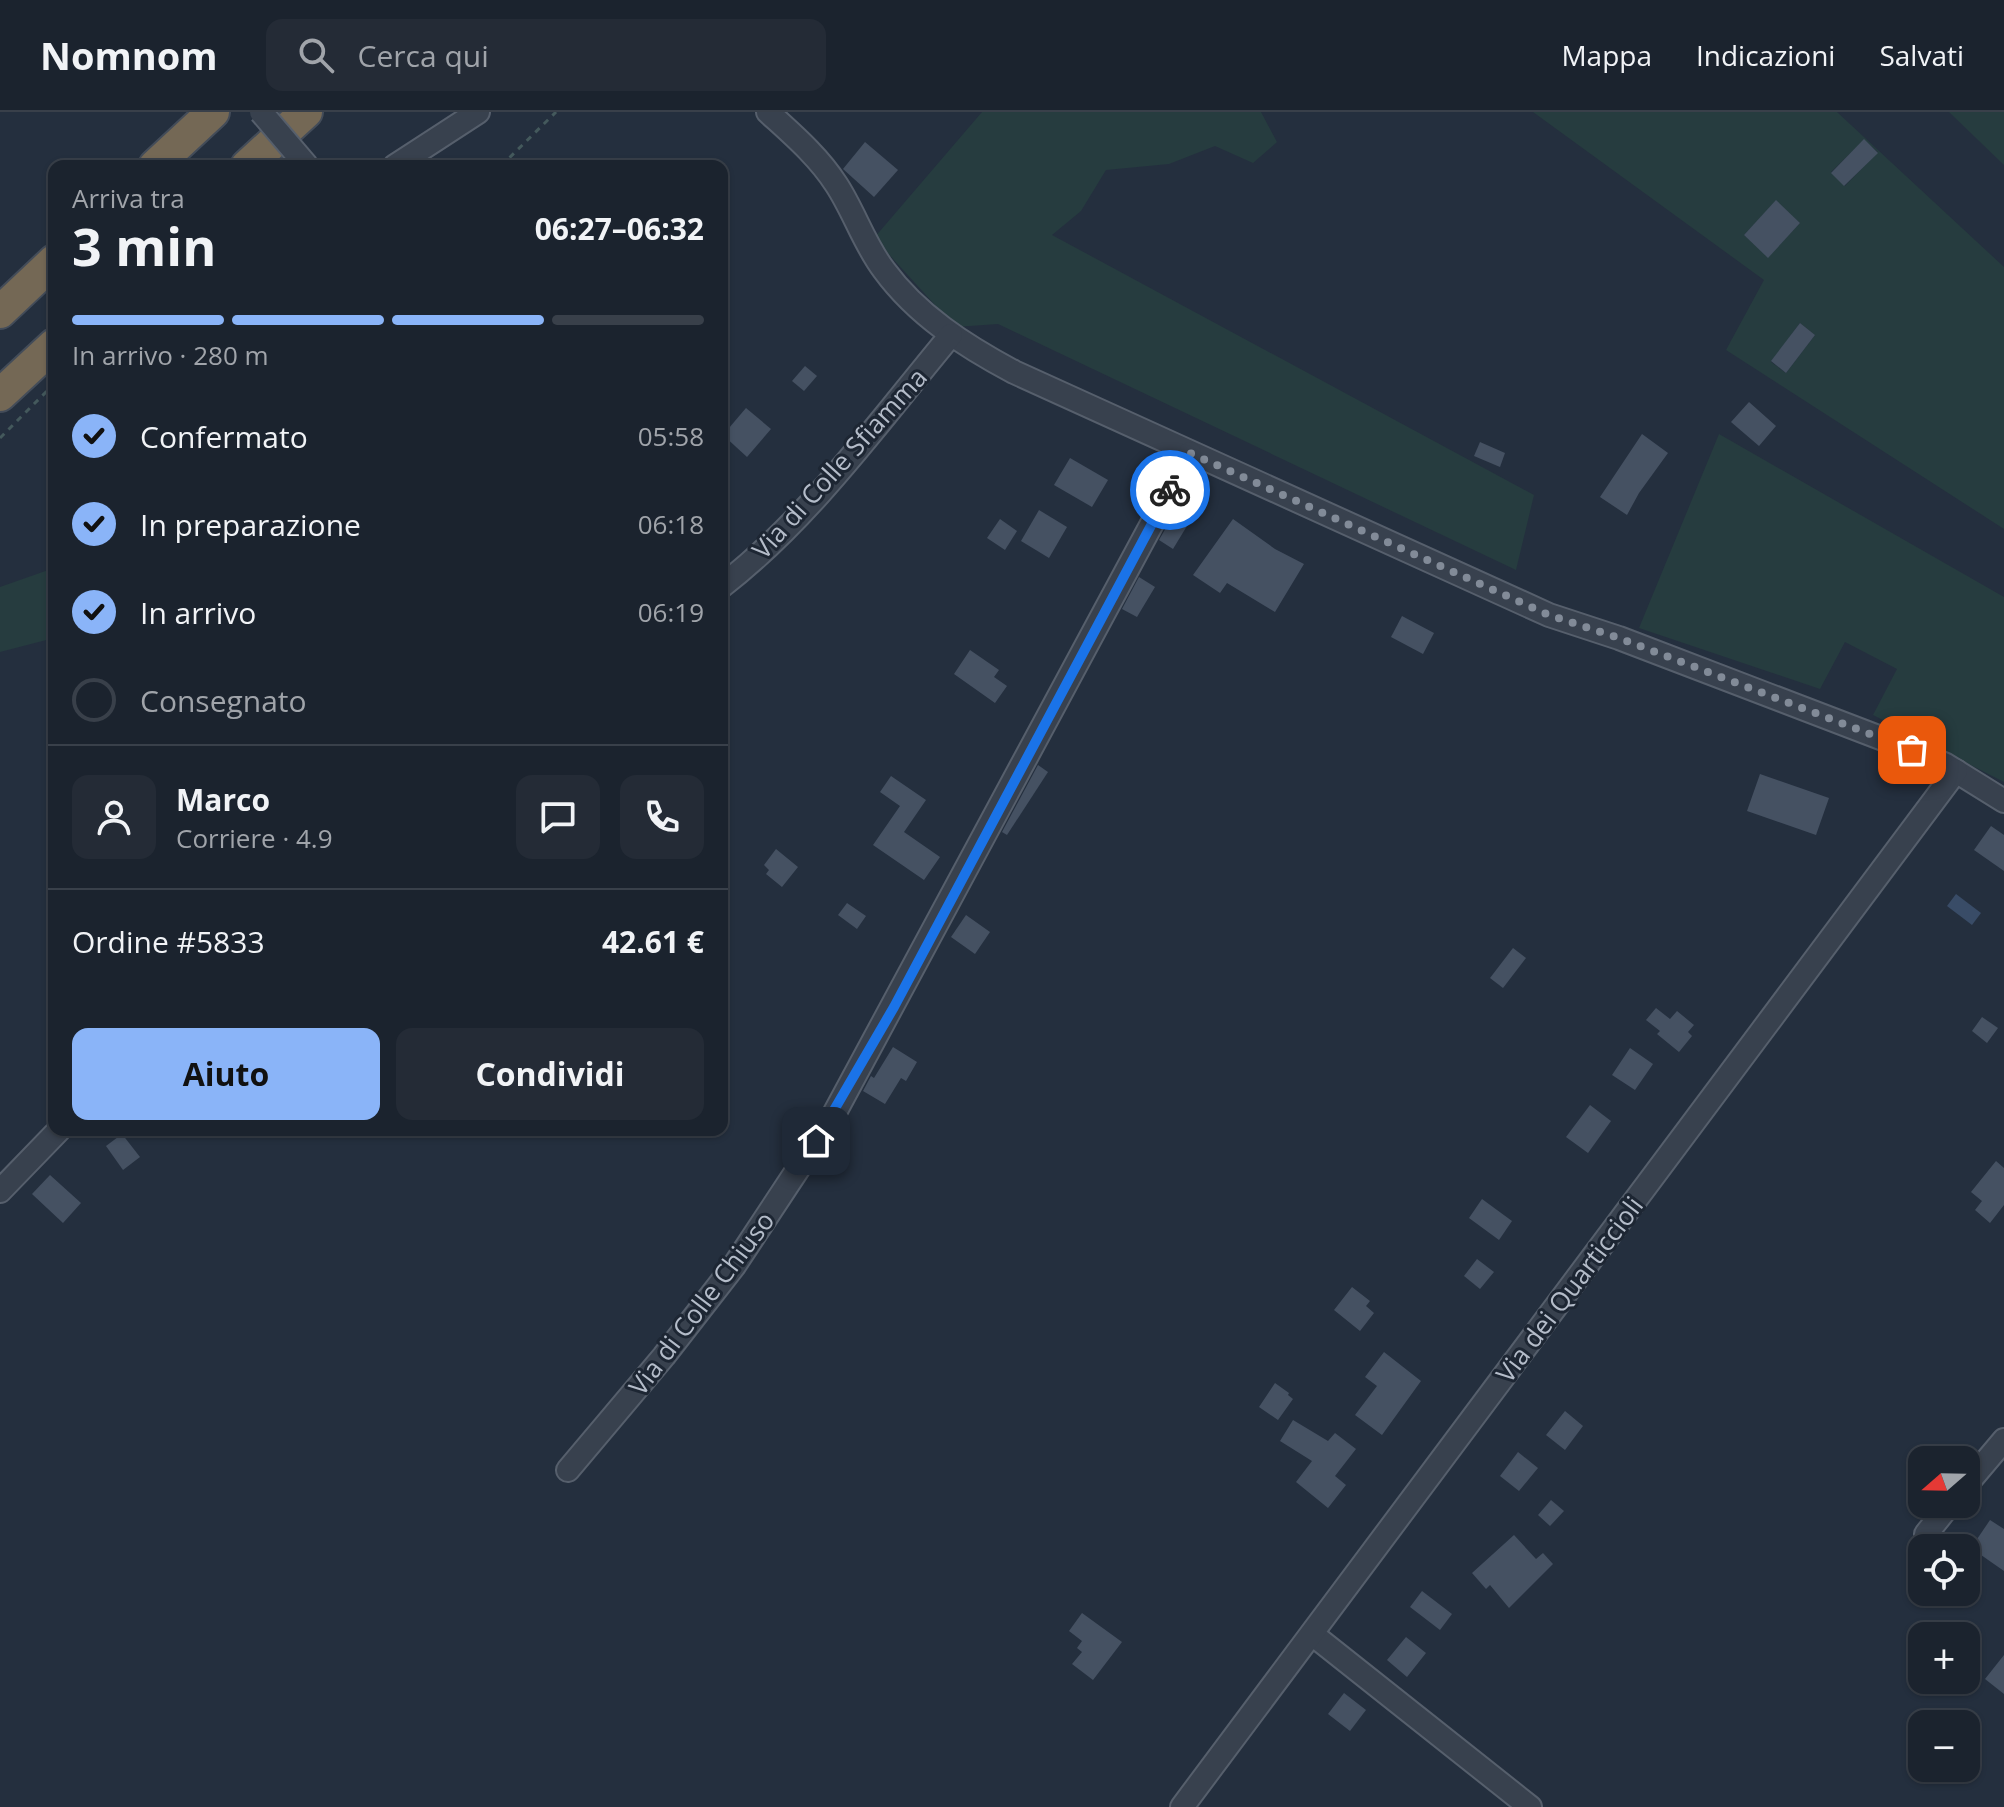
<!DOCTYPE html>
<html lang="it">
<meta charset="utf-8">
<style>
body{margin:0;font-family:"Open Sans",sans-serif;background:#242b36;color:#f1f3f6;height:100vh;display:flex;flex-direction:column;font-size:30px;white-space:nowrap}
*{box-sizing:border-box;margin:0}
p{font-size:26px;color:#a0a4aa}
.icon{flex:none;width:44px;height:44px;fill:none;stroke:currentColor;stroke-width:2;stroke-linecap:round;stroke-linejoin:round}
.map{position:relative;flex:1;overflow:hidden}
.side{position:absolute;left:48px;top:48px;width:680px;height:976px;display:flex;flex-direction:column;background:#1b232e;border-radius:16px;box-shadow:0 2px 6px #0004,0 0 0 2px #39404a}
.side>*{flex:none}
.needle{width:52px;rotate:250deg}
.buttons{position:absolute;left:1908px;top:1334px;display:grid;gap:16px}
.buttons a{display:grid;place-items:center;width:72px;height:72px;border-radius:16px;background:#1b232e;box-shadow:0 2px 6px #0004,0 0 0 2px #39404a;font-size:40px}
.pin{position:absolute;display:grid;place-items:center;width:68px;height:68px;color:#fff;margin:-34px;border-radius:16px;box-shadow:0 4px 12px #0006}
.courier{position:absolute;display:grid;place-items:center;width:80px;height:80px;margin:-40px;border:6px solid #1a73e8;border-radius:50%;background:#fff;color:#222;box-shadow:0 2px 10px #0007}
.head em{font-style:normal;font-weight:700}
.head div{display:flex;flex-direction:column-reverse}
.head{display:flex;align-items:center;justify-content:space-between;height:136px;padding:0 24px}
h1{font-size:52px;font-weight:700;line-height:60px}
.bar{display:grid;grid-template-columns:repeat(4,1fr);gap:12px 8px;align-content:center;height:96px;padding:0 24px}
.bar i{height:10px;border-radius:6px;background:#39404a}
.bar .on{background:#8ab4f8}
.bar p{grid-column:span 4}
.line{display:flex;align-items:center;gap:20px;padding:0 24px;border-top:2px solid #39404a}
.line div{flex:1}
.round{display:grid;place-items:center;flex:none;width:84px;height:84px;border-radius:16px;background:#242b36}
ol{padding:0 24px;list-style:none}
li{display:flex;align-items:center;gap:24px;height:88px}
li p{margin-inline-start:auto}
li .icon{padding:8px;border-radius:50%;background:#8ab4f8;color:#111;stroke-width:4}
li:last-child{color:#a0a4aa}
li i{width:44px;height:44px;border:4px solid #39404a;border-radius:50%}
.cta{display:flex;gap:16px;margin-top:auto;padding:16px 24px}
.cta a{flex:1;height:92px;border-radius:16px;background:#8ab4f8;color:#111;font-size:32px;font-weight:700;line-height:92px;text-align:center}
.cta a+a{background:#242b36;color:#f1f3f6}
header{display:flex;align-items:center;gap:48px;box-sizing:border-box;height:112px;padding:0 40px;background:#1b232e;border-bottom:2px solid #39404a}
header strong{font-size:38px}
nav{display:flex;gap:44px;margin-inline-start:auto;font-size:28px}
.search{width:560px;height:72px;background:#242b36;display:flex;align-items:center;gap:20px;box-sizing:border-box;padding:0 28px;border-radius:16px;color:#a0a4aa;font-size:30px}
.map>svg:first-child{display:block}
</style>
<header>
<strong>Nomnom</strong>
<div class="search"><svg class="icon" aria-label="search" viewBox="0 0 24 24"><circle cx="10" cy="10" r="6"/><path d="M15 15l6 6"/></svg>Cerca qui</div>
<nav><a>Mappa</a><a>Indicazioni</a><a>Salvati</a></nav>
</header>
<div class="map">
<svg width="2004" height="1695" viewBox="0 0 2004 1695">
<rect width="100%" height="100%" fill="#242f3e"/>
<g fill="#263c3f" fill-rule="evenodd">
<path d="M982,0H1261L1277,30L1253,51L1215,34L1169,52L1106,58L1081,99L1052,123L1534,383L1516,458L998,212L955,215L874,126Z"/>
<path d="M1533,0H1837L2004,155V417L1726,238L1764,168ZM1864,28L1878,40L1845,74L1831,60ZM1776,89L1800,111L1768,145L1744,123ZM1800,211L1815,223L1786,261L1771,250Z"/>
<path d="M1949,0H2004V53Z"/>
<path d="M1719,322L2004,485V670L1873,603L1897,557L1845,530L1820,577L1639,516Z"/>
<path d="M54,456V526L0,540V475Z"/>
</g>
<path fill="#394c67" d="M1956,782L1981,801L1972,813L1947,794Z"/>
<g fill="#455162">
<path d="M1864,27L1878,41L1844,74L1831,61Z"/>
<path d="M865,30L898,58L874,85L843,57Z"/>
<path d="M1776,88L1800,111L1768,146L1744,123Z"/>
<path d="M1800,211L1815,223L1786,261L1771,249Z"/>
<path d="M805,254L817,264L804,279L792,269Z"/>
<path d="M1749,290L1776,314L1759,334L1731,310Z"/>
<path d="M746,296L771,317L747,345L723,323Z"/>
<path d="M1642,322L1668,341L1639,381L1627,403L1600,385Z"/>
<path d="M1480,330L1505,341L1500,355L1474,344Z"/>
<path d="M1070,346L1108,368L1092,395L1054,373Z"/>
<path d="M1039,398L1067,415L1049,446L1021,429Z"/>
<path d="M1175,400L1190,409L1173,437L1159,428Z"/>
<path d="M1000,407L1017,419L1005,438L987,426Z"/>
<path d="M1233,407L1275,437L1304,452L1275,500L1227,471L1220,481L1193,463Z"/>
<path d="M1139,465L1155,475L1137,505L1122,497Z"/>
<path d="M1402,504L1434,521L1423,542L1391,525Z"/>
<path d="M970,538L999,558L994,565L1007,574L995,591L954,562Z"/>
<path d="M1038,653L1048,660L1007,723L1002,720Z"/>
<path d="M1760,662L1829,686L1816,723L1747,699Z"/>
<path d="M891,664L926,688L904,720L940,745L924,768L873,733L900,694L880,680Z"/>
<path d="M1991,714L2004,723V759L1974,738Z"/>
<path d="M776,737L798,755L782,775L766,762L769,758L764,753Z"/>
<path d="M847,791L866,804L857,817L838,803Z"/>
<path d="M966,803L990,820L975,842L951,825Z"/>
<path d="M1513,836L1526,846L1503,876L1490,866Z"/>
<path d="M1656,896L1670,907L1677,899L1694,913L1688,920L1692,924L1679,940L1657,922L1660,919L1646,908Z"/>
<path d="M1982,905L1998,916L1987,931L1972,919Z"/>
<path d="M893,935L917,950L906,969L901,966L885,992L863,979L871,964L874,966Z"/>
<path d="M1630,936L1653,952L1635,978L1612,963Z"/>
<path d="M1590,993L1611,1009L1588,1041L1566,1025Z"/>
<path d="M122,1022L140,1045L123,1058L106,1034Z"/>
<path d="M1996,1049L2004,1056V1093L1990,1111L1975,1098L1982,1089L1971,1080Z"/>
<path d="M50,1063L81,1091L63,1111L32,1082Z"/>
<path d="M1482,1087L1512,1109L1499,1128L1469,1106Z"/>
<path d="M1477,1147L1494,1160L1480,1177L1464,1164Z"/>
<path d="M1352,1175L1370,1189L1366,1194L1374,1201L1360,1219L1334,1198Z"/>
<path d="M1384,1240L1421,1269L1382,1323L1355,1303L1377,1274L1365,1265Z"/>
<path d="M1275,1271L1289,1281L1288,1283L1293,1287L1278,1308L1259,1295Z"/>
<path d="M1565,1299L1583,1314L1565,1338L1546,1323Z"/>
<path d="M1293,1308L1328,1329L1335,1321L1356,1337L1335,1364L1346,1373L1328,1396L1296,1370L1312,1349L1280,1329Z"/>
<path d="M1518,1340L1538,1356L1519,1379L1500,1364Z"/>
<path d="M1551,1388L1564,1399L1550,1414L1538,1403Z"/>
<path d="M1990,1408L2004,1417V1459L1971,1436Z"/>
<path d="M1514,1423L1536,1447L1543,1441L1553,1452L1509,1496L1490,1473L1486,1477L1472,1461Z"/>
<path d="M1422,1479L1452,1502L1440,1518L1410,1495Z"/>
<path d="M1082,1501L1122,1530L1093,1568L1072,1552L1082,1540L1077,1536L1082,1529L1069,1519Z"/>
<path d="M1406,1525L1426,1541L1407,1565L1387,1548Z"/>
<path d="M2004,1543V1582L1985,1567Z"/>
<path d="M1344,1581L1366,1598L1350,1619L1328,1602Z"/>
</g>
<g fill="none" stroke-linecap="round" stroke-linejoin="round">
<defs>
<g id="minor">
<path d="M768,0C792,22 818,44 836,72C854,99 864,132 884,158C917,203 965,234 1014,260L1549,503L1619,526L1912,638L1946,653L2004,689"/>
<path d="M395,54L478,0"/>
<path d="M722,474C810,406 880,308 951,223"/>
<path d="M0,1079L59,1018"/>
<path d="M568,1358L664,1244L734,1154L833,1004L1190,341"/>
<path d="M1966,1373L2004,1328"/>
<path d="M1926,1422L1950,1392"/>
<path d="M1312,1522L1530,1695"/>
<path d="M1182,1695L1956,659"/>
</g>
<g id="highway">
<path d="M155,54L213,0"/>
<path d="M247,54L306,0"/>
<path d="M0,200L54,149"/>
<path d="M0,283L54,233"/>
</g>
</defs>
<use href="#minor" stroke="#565f6c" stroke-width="26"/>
<use href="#highway" stroke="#434c59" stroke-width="36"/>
<g stroke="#44595c" stroke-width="3" stroke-dasharray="6 6" stroke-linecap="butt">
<path d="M501,54L556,0"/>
<path d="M0,326L54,272"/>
</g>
<use href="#minor" stroke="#38414e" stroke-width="22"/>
<use href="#highway" stroke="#746855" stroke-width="32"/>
<defs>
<path id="minor-bridge" d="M261,0L307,54"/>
</defs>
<use href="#minor-bridge" stroke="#565f6c" stroke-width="26" stroke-linecap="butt"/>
<use href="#minor-bridge" stroke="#38414e" stroke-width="22"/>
</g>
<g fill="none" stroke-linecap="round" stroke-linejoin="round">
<path stroke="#828b98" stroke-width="8" stroke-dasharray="0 14.4" d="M1170,378L1190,341L1549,503L1619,526L1912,638"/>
<path stroke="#1a73e8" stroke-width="10" d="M816,1029L894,895L1170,378"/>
</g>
<g text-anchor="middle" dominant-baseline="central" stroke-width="6" stroke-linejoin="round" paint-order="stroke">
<g font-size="26" fill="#b4bcc9" stroke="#1d2633">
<text transform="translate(839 351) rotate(-48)">Via di Colle Sfiamma</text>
<text transform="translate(1569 1177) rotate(-53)">Via dei Quarticcioli</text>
<text transform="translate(701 1191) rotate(-53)">Via di Colle Chiuso</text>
</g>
</g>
</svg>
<div class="buttons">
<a><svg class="needle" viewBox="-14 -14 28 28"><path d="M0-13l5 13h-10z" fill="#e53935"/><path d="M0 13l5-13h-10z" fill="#a0a4aa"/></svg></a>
<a><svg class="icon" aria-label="locate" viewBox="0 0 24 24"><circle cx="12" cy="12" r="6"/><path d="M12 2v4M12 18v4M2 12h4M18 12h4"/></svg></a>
<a>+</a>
<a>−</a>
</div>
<div class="pin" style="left:1912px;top:638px;background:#ea580c"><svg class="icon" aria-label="bag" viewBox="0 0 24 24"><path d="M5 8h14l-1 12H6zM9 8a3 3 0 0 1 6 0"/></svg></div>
<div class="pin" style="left:816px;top:1029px;background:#1f2937"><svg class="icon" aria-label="home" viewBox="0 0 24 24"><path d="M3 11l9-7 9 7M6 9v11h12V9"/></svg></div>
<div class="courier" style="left:1170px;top:378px"><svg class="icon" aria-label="bike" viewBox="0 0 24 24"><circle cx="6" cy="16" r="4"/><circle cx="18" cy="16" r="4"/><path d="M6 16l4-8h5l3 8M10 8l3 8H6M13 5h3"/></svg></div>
<section class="side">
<div class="head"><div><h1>3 min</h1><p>Arriva tra</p></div><em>06:27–06:32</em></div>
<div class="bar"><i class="on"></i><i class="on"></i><i class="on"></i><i></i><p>In arrivo · 280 m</p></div>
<ol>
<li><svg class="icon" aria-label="check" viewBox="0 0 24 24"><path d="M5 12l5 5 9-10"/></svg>Confermato<p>05:58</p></li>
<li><svg class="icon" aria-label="check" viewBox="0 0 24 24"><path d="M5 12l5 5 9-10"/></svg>In preparazione<p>06:18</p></li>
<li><svg class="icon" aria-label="check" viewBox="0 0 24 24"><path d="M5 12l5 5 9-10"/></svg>In arrivo<p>06:19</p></li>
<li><i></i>Consegnato</li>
</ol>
<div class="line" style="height:144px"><a class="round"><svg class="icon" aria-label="person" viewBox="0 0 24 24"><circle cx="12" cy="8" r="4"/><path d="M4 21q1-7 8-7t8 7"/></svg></a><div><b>Marco</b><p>Corriere · 4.9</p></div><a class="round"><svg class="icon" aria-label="chat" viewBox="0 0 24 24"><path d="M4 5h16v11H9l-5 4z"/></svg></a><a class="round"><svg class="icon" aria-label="phone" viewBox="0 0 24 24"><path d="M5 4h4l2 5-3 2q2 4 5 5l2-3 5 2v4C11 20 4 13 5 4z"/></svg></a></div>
<div class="line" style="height:104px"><div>Ordine #5833</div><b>42.61 €</b></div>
<div class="cta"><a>Aiuto</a><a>Condividi</a></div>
</section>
</div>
